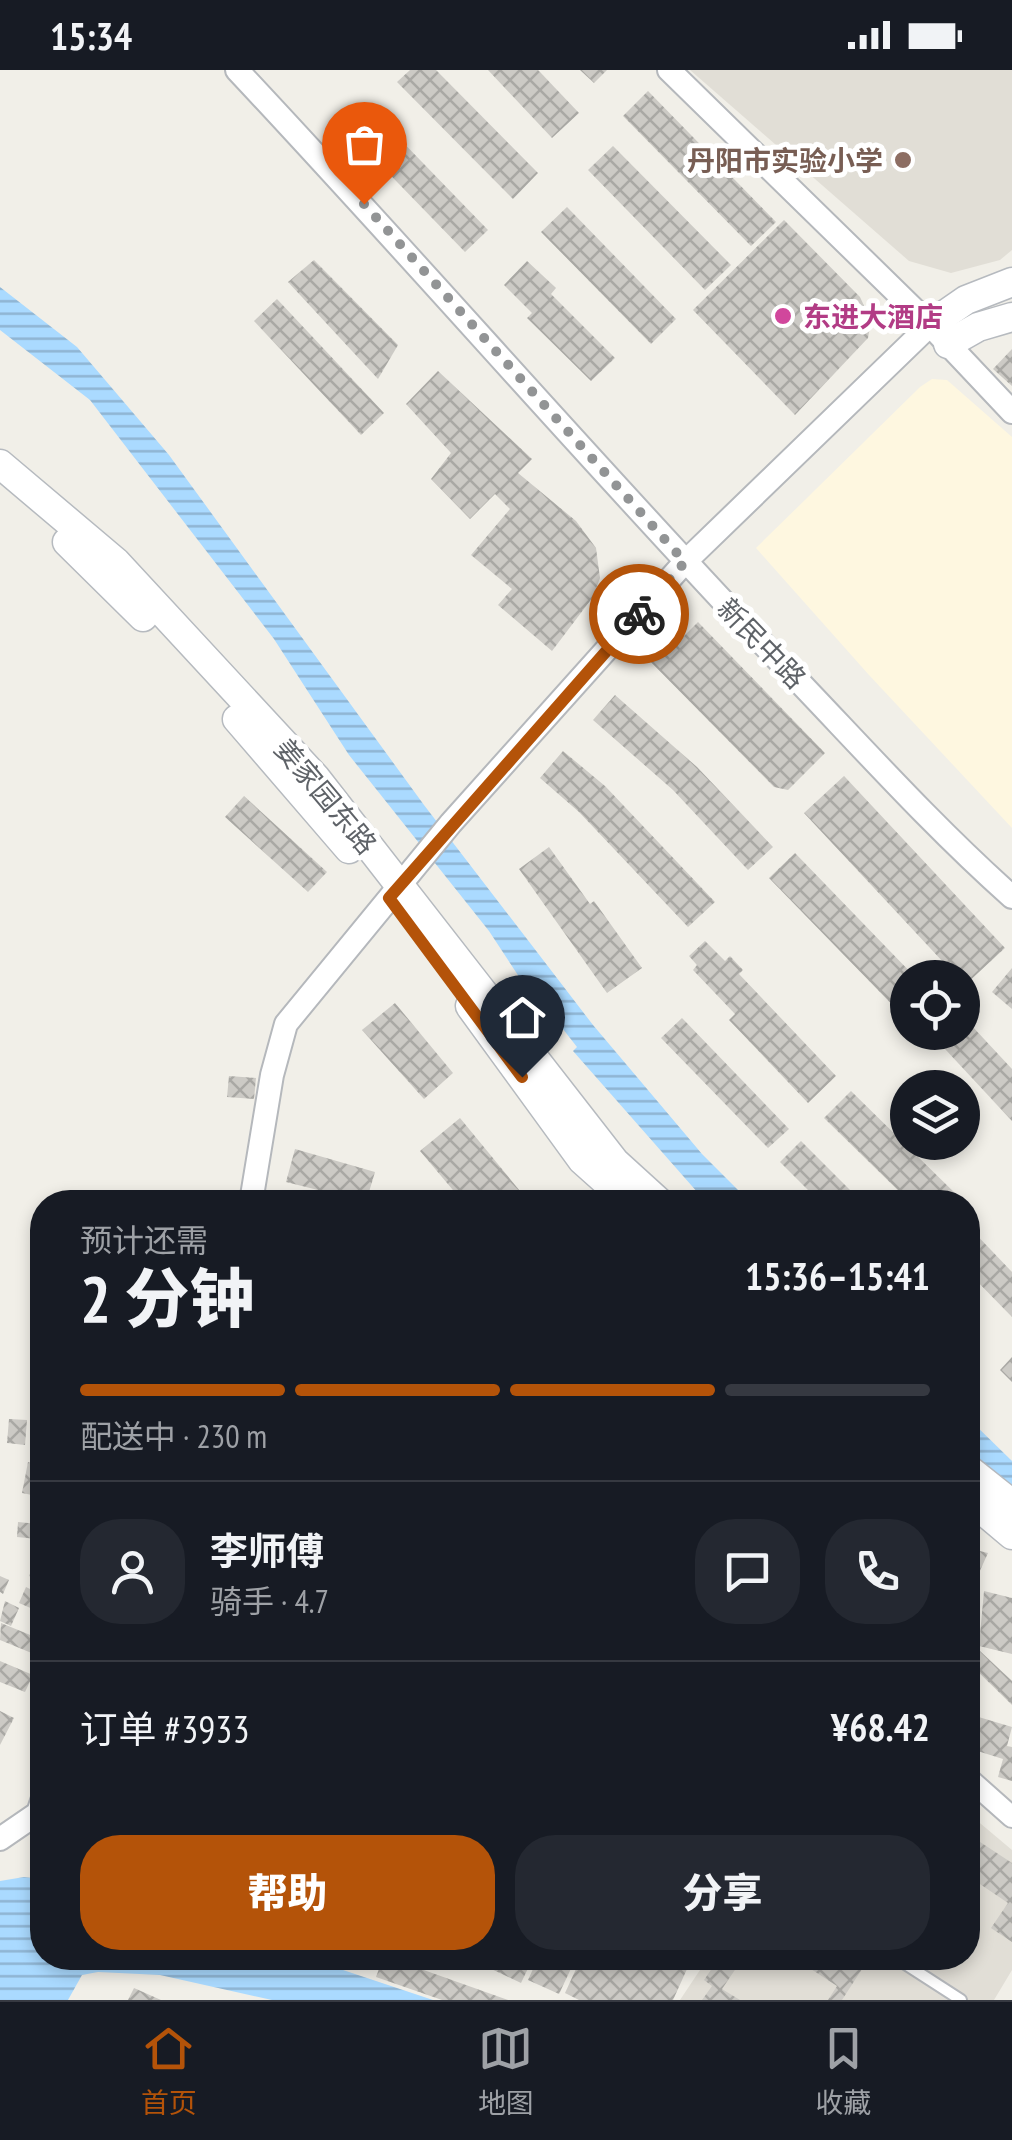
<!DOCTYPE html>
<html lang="zh">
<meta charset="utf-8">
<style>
body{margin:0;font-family:"PT Sans Narrow","Noto Sans SC",sans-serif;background:#242831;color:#f1f3f6;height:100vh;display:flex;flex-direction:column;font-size:38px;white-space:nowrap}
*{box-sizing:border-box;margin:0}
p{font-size:32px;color:#9ea1a6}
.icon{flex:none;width:55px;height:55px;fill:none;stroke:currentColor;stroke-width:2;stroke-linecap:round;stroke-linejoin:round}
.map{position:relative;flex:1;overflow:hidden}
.details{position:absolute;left:30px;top:1120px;width:950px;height:780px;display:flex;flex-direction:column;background:#171b24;border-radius:40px;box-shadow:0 5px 15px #0003}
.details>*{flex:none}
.buttons{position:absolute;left:890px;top:890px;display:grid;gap:20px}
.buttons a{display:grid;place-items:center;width:90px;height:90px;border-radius:50%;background:#171b24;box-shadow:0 5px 15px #0003;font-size:50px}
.pin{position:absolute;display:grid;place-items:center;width:85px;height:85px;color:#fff;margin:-102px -42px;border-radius:50% 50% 50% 0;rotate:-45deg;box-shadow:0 0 10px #0007}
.pin .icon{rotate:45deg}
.courier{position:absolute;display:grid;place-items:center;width:100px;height:100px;margin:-50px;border:8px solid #b45309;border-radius:50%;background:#fff;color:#222;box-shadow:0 2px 12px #0007}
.headline em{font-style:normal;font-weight:800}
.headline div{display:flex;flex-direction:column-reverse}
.headline{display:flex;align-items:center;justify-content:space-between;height:170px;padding:0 50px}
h1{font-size:65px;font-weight:800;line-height:75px}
.bar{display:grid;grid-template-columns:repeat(4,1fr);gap:15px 10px;align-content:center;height:120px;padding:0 50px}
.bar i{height:12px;border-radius:8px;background:#363941}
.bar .current{background:#b45309}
.bar p{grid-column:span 4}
.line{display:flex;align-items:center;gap:25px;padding:0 50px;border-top:2px solid #363941}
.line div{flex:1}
.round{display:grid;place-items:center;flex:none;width:105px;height:105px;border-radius:40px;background:#242831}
.primary-button{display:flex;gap:20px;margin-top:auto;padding:20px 50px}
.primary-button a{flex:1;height:115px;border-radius:40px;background:#b45309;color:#fff;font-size:40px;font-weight:800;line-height:115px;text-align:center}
.primary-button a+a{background:#242831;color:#f1f3f6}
.status{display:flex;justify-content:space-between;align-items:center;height:70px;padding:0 50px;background:#171b24;direction:ltr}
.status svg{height:28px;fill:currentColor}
.menu{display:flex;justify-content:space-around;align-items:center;height:140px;border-top:2px solid #363941;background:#171b24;font-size:28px;color:#9ea1a6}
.menu a{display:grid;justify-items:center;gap:5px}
.menu .current{color:#b45309}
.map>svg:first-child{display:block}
</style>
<div class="status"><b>15:34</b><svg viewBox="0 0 49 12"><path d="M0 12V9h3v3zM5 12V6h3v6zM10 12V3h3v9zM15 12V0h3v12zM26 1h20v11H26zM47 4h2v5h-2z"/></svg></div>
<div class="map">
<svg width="1012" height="1930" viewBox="0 0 1012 1930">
<defs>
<pattern id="water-rules" width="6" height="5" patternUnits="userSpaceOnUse" patternTransform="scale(2.5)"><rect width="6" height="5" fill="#aadaff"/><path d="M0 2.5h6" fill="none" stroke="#8eb4d2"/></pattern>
<pattern id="building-cross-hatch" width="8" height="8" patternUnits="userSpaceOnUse" patternTransform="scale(2.5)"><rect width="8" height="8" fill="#cccac5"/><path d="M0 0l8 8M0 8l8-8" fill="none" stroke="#a9a8a4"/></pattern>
</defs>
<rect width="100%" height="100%" fill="#f1efe8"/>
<path fill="#fef7e0" d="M932,309L947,310L1012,367V758L869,605L756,478L920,317Z"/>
<g fill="#e1ded6">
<path d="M690,0H1012V180L1000,190L951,203L909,191Z"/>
<path d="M968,1743L1012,1780V1900L994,1930H680L708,1888H968Z"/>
</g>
<g fill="url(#water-rules)">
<path d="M0,217L77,277L169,385L424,735L593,955L702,1084L750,1132H706L573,981L577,977L552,945L546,948L489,861L349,685L274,569L90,330L0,260Z"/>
<path d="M968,1348L1012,1391V1428L968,1389Z"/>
<path d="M24,1807L42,1809V1888H307L433,1930H272L160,1905L98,1902L82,1905L68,1930H0V1811Z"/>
</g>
<g fill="url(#building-cross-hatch)">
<path d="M410,0H436L538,103L513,129L397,12Z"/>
<path d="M488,0H538L579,43L552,68Z"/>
<path d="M580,0H607L594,13Z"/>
<path d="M648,21L776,152L751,176L623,46Z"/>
<path d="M389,58L488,160L465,182L366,80Z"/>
<path d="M613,76L731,195L705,220L588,100Z"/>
<path d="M567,137L676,249L651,274L541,162Z"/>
<path d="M784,150L860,227L871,251L868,268L795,345L693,240Z"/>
<path d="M314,190L398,275L378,309L288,212Z"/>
<path d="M527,191L556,218L551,224L615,288L591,311L527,248L532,243L504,215Z"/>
<path d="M277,229L384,343L361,365L254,251Z"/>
<path d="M1012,279V316L993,299Z"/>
<path d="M438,301L532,389L518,403L576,451L596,478L600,508L593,527L552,581L498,535L512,519L471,485L510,439L495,424L470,449L431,409L451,383L406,334Z"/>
<path d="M667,549L684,566L698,552L825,683L788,720L774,717L637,578Z"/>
<path d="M615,625L697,697L773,777L748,800L673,720L593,650Z"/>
<path d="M563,681L605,716L715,832L688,857L579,742L540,708Z"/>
<path d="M844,706L1005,878L965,915L962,908H958L804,743Z"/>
<path d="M244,726L327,802L308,822L225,747Z"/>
<path d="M549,777L590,834L594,831L642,898L607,923L519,799Z"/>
<path d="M795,783L916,908H908V951L769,808Z"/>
<path d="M705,871L725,891L730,886L743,900L739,904L836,1006L808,1033L729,950L735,944L693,900L697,895L689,886Z"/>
<path d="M1012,898V939L992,922Z"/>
<path d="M395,933L453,1003L424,1029L362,960Z"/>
<path d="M682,948L789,1059L768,1078L661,968Z"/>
<path d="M971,955L1012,999V1051L945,979Z"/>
<path d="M229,1006L256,1008L254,1029L227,1027Z"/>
<path d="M851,1021L964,1132H910L824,1048Z"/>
<path d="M460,1048L529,1132H463L420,1081Z"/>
<path d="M801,1071L862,1132H820L780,1092Z"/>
<path d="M295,1079L375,1102L366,1132L286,1112Z"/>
<path d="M968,1156L1012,1202V1247L968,1202Z"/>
<path d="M1012,1287V1312L1000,1300Z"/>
<path d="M9,1349L27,1350L25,1375L7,1373Z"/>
<path d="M28,1392L42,1395V1427L22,1423Z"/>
<path d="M18,1452L38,1454L37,1469L17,1467Z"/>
<path d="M968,1478L988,1483L968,1527Z"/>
<path d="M34,1494L42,1497V1512L29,1506Z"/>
<path d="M0,1506L9,1510L3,1524L0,1522Z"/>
<path d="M26,1517L42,1525V1543L19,1533Z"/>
<path d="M984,1521L1012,1528V1584L979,1576Z"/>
<path d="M5,1531L19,1538L11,1556L0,1551Z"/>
<path d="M1,1553L40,1569L34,1584L0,1570Z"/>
<path d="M980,1581L1012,1611V1635L969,1593Z"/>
<path d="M0,1591L33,1605L25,1622L0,1612Z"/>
<path d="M968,1625L977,1628L972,1645L1012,1657L1007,1676L1012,1677V1711L998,1707L1003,1689L968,1678Z"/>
<path d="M0,1641L14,1648L0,1675Z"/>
<path d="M977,1770L1012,1793V1872L991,1858L1008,1833L968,1806V1785Z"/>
<path d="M383,1888H390L508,1930H442L376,1907Z"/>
<path d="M468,1888H533L521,1913Z"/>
<path d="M538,1888H576L559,1924L528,1910Z"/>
<path d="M581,1888H692L673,1930H579L565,1923Z"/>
<path d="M719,1888H743L722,1919L740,1930H702L712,1916L704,1910Z"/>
<path d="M794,1888H845L862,1899L842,1930H828L837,1916Z"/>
<path d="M134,1918L161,1930H128Z"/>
</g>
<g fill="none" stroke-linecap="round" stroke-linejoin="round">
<defs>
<path id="service" d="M896,1888L961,1930"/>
<path id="minor" d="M968,1708L1012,1747"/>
<g id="tertiary">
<path d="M237,0C422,197 598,401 784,596C859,674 931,755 1012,827"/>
<path d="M669,0L930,255L1012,342"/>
<path d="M251,1132L272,1005L286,954L451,753L685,492L930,255"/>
<path d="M0,1769L38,1743L42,1731"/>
</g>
<g id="secondary">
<path d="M930,255L966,230L1012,212"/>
<path d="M948,274L978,257L1012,247"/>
<path d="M0,394L116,492L316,708L615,1092L659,1132"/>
<path d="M67,472L143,547"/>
<path d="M237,649L349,779"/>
<path d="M470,936L582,1090L629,1132"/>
<path d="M968,1399L1012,1434"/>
<path d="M968,1428L1012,1465"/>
</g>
</defs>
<use href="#service" stroke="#b5b8bc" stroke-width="14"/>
<use href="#minor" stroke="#b5b8bc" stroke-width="24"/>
<use href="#tertiary" stroke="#b5b8bc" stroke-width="26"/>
<use href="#secondary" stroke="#b6babf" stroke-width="31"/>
<use href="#service" stroke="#fff" stroke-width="10"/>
<use href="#minor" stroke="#fff" stroke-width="20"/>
<use href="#tertiary" stroke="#fff" stroke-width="22"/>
<use href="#secondary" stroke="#fff" stroke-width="28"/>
</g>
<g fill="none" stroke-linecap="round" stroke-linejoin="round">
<path stroke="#929495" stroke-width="10" stroke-dasharray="0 18" d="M364,134L685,492L639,544"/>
<path stroke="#b45309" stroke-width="12" d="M522,1007L389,828L639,544"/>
</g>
<circle fill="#8d6e63" stroke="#fff" stroke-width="4" cx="903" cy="90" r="10"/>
<circle fill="#d1479c" stroke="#fff" stroke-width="4" cx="783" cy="246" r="10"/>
<g text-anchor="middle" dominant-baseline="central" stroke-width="10" stroke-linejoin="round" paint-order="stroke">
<g font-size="28" font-weight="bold" fill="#785e54" stroke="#fff" text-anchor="end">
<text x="883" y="90">丹阳市实验小学</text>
</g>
<g font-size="28" font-weight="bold" fill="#b23c85" stroke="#fff" text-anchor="start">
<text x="803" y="246">东进大酒店</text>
</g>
<g font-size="28" fill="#5f6368" stroke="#fff">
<text transform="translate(762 573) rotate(46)">新民中路</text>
<text transform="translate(326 726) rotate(50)">姜家园东路</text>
</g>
</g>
</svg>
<div class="buttons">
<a><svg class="icon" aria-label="locate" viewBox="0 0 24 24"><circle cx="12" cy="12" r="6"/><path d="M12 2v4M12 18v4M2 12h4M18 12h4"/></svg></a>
<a><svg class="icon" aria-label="layers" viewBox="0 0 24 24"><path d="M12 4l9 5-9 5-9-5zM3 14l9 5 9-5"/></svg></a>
</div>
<div class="pin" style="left:364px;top:134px;background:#ea580c"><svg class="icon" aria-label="bag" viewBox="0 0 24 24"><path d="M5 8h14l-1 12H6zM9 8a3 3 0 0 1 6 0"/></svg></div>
<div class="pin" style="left:522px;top:1007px;background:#1f2937"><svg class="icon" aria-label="home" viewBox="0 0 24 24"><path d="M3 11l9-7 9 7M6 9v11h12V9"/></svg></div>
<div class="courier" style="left:639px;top:544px"><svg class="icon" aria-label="bike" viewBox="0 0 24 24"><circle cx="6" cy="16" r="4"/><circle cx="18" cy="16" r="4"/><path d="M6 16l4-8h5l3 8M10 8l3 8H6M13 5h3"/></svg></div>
<section class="details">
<div class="headline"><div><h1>2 分钟</h1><p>预计还需</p></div><em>15:36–15:41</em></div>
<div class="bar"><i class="current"></i><i class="current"></i><i class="current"></i><i></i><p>配送中 · 230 m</p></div>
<div class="line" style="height:180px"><a class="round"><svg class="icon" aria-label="person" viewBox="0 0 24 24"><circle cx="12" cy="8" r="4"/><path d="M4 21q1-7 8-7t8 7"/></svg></a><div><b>李师傅</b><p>骑手 · 4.7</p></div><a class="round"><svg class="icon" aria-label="chat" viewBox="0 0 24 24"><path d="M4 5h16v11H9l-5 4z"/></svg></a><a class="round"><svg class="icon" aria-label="phone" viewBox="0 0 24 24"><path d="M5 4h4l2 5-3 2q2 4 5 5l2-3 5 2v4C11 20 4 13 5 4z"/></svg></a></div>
<div class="line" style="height:130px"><div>订单 #3933</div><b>¥68.42</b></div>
<div class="primary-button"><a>帮助</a><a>分享</a></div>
</section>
</div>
<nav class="menu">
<a class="current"><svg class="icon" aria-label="home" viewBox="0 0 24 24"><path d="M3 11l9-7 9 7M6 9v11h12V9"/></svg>首页</a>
<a><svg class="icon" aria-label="map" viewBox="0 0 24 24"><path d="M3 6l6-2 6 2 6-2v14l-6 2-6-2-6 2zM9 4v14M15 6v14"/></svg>地图</a>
<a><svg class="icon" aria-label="saved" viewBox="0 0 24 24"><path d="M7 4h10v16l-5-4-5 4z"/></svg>收藏</a>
</nav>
